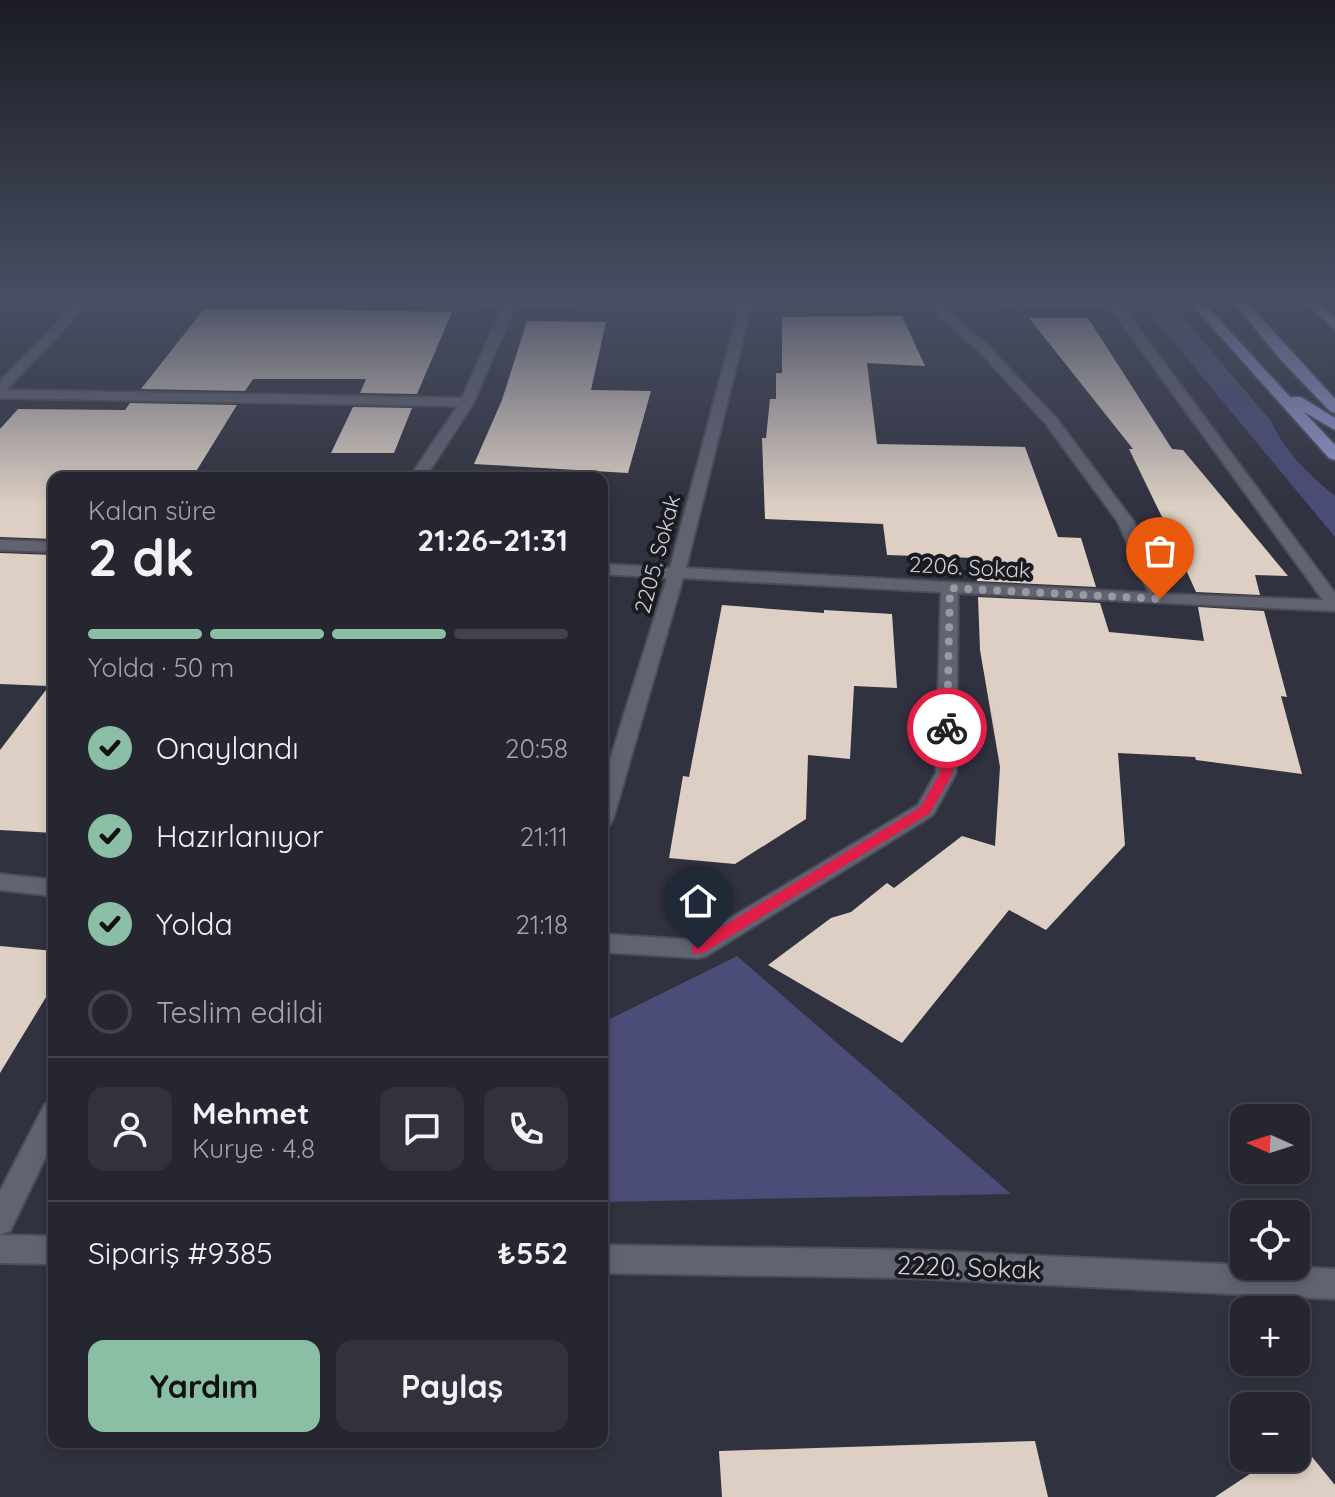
<!DOCTYPE html>
<html lang="tr">
<meta charset="utf-8">
<style>
body{margin:0;font-family:Quicksand,sans-serif;background:#31323b;color:#f1f3f6;height:100vh;display:flex;flex-direction:column;font-size:30px;white-space:nowrap}
*{box-sizing:border-box;margin:0}
p{font-size:26px;color:#a3a5aa}
.icon{flex:none;width:44px;height:44px;fill:none;stroke:currentColor;stroke-width:2;stroke-linecap:round;stroke-linejoin:round}
.map{position:relative;flex:1;overflow:hidden}
.drawer{position:absolute;left:48px;top:472px;width:560px;height:976px;display:flex;flex-direction:column;background:#25262f;border-radius:16px;box-shadow:0 4px 12px #0003,0 0 0 2px #42434b}
.drawer>*{flex:none}
.needle{width:52px;rotate:273deg}
.controls{position:absolute;left:1230px;top:1104px;display:grid;gap:16px}
.controls a{display:grid;place-items:center;width:80px;height:80px;border-radius:16px;background:#25262f;box-shadow:0 4px 12px #0003,0 0 0 2px #42434b;font-size:40px}
.pin{position:absolute;display:grid;place-items:center;width:68px;height:68px;color:#fff;margin:-82px -34px;border-radius:50% 50% 50% 0;rotate:-45deg;box-shadow:0 0 8px #0007}
.pin .icon{rotate:45deg}
.courier{position:absolute;display:grid;place-items:center;width:80px;height:80px;margin:-40px;border:6px solid #e11d48;border-radius:50%;background:#fff;color:#222;box-shadow:0 2px 10px #0007}
.summary em{font-style:normal;font-weight:700}
.summary div{display:flex;flex-direction:column-reverse}
.summary{display:flex;align-items:center;justify-content:space-between;height:136px;padding:0 40px}
h1{font-size:52px;font-weight:700;line-height:60px}
.bar{display:grid;grid-template-columns:repeat(4,1fr);gap:12px 8px;align-content:center;height:96px;padding:0 40px}
.bar i{height:10px;border-radius:6px;background:#42434b}
.bar .current{background:#8abfa5}
.bar p{grid-column:span 4}
.line{display:flex;align-items:center;gap:20px;padding:0 40px;border-top:2px solid #42434b}
.line div{flex:1}
.round{display:grid;place-items:center;flex:none;width:84px;height:84px;border-radius:16px;background:#31323b}
ol{padding:0 40px;list-style:none}
li{display:flex;align-items:center;gap:24px;height:88px}
li p{margin-inline-start:auto}
li .icon{padding:8px;border-radius:50%;background:#8abfa5;color:#111;stroke-width:4}
li:last-child{color:#a3a5aa}
li i{width:44px;height:44px;border:4px solid #42434b;border-radius:50%}
.cta{display:flex;gap:16px;margin-top:auto;padding:16px 40px}
.cta a{flex:1;height:92px;border-radius:16px;background:#8abfa5;color:#111;font-size:32px;font-weight:700;line-height:92px;text-align:center}
.cta a+a{background:#31323b;color:#f1f3f6}
.map>svg:first-child{display:block}
</style>
<div class="map">
<svg width="1335" height="1497" viewBox="0 0 1335 1497">
<rect width="100%" height="100%" fill="#31323f"/>
<g fill="#4b4c77">
<path d="M1137,298H1166L1271,421C1285,452 1308,474 1335,496V537Z"/>
<path d="M737,956L1011,1194L602,1202V1023Z"/>
</g>
<g fill="#ddcfc4">
<path d="M204,309L344,310L452,312L417,394L360,393L366,379H253L245,391L141,389Z"/>
<path d="M902,316L925,366L867,363L877,444L1025,447L1058,537L1081,538L1096,587L977,581L976,558L887,555L883,524L765,519L762,438H766L770,399H776V373H782V317Z"/>
<path d="M1029,318H1088L1172,449L1183,450L1288,576L1255,575L1260,595L1196,592L1174,543H1182L1161,515L1129,449H1133Z"/>
<path d="M527,321L606,322L591,390L651,391L628,473L474,464L502,400Z"/>
<path d="M130,403L237,405L192,478H54V539L0,537V429L18,409L125,410Z"/>
<path d="M353,407L412,408L394,453H331Z"/>
<path d="M0,553L54,555V833L0,830V750L49,686L0,684Z"/>
<path d="M978,597L1100,603L1109,632L1204,641L1198,607L1264,611L1287,697L1281,696L1302,774L1196,760L1195,757L1118,753L1125,845L1046,930L1009,910L902,1043L768,965L831,918L851,912L887,883L894,888L962,836L995,846L1000,767L980,650Z"/>
<path d="M722,605L824,613V610L892,614L897,688L854,686L850,759L808,755L806,819L735,864L669,858L683,776L689,777Z"/>
<path d="M0,946L54,951V984L0,1073Z"/>
<path d="M1035,1441L1048,1497H722L719,1451Z"/>
<path d="M1299,1441L1335,1485V1497H1215L1274,1458H1296V1444Z"/>
</g>
<g fill="none" stroke-linecap="round" stroke-linejoin="round">
<defs>
<g id="minor">
<path d="M82,298H94L6,390L462,398L503,306L281,302L275,298H513L740,304L742,298H752V304L1116,298L1335,593V611L958,593L956,773L933,815L706,956L698,958L602,952V934L694,940L918,805L936,773L941,592L683,578L613,819L610,824L602,826V785L667,578L602,574V564L670,568L738,311L514,307L474,402L425,478H409L458,406L0,398V381ZM1110,307L1323,600L1166,594L1134,522L1056,418L986,344L944,309ZM930,309L978,350L1046,424L1118,522L1149,593L686,568L750,311Z"/>
<path d="M0,540L54,542V552L0,550Z"/>
<path d="M0,874L54,880V896L0,890Z"/>
<path d="M54,1100V1140L10,1231L0,1235V1191L45,1104Z"/>
<path d="M0,1235L54,1236V1264L0,1263Z"/>
<path d="M602,1245L910,1250L1335,1269V1299L910,1278L602,1273Z"/>
</g>
<g id="trunk">
<path d="M1186,298H1199L1290,397H1301L1335,418V430L1304,412L1335,445V460L1329,458Z"/>
<path d="M1230,298H1243L1335,399V413L1330,411L1281,360Z"/>
<path d="M1301,298H1314L1335,318V330Z"/>
</g>
</defs>
<use href="#minor" stroke="#4c4d57" stroke-width="4"/>
<use href="#trunk" stroke="#4c4d57" stroke-width="4"/>
<use href="#minor" fill="#626371" fill-rule="evenodd"/>
<use href="#trunk" fill="#9296ce" fill-rule="evenodd"/>
</g>
<linearGradient id="sky" x2="0" y2="1"><stop stop-color="#1b1c23"/><stop offset="0.59" stop-color="#484f63"/><stop offset="1" stop-color="#484f63" stop-opacity="0"/></linearGradient>
<rect width="1335" height="507" fill="url(#sky)"/>
<path fill="#e11d48" d="M947,724L954,728L953,773L930,813L703,953H692V945L921,807L940,773L941,728Z"/>
<g fill="none" stroke-linecap="round" stroke-linejoin="round">
<path stroke="#9899a2" stroke-width="8" stroke-dasharray="0 14.4" d="M947,728L950,588L1160,599"/>
</g>
<g text-anchor="middle" dominant-baseline="central" stroke-width="8" stroke-linejoin="round" paint-order="stroke">
<g font-size="22" fill="#cfd0d8" stroke="#1a1b20">
<text transform="translate(657 554) rotate(-75)">2205. Sokak</text>
<text transform="translate(970 567) rotate(3)">2206. Sokak</text>
</g>
<g font-size="26" fill="#cfd0d8" stroke="#1a1b20">
<text transform="translate(969 1267) rotate(2)">2220. Sokak</text>
</g>
</g>
</svg>
<div class="controls">
<a><svg class="needle" viewBox="-14 -14 28 28"><path d="M0-13l5 13h-10z" fill="#e53935"/><path d="M0 13l5-13h-10z" fill="#a3a5aa"/></svg></a>
<a><svg class="icon" aria-label="locate" viewBox="0 0 24 24"><circle cx="12" cy="12" r="6"/><path d="M12 2v4M12 18v4M2 12h4M18 12h4"/></svg></a>
<a>+</a>
<a>−</a>
</div>
<div class="pin" style="left:1160px;top:599px;background:#ea580c"><svg class="icon" aria-label="bag" viewBox="0 0 24 24"><path d="M5 8h14l-1 12H6zM9 8a3 3 0 0 1 6 0"/></svg></div>
<div class="pin" style="left:698px;top:949px;background:#1f2937"><svg class="icon" aria-label="home" viewBox="0 0 24 24"><path d="M3 11l9-7 9 7M6 9v11h12V9"/></svg></div>
<div class="courier" style="left:947px;top:728px"><svg class="icon" aria-label="bike" viewBox="0 0 24 24"><circle cx="6" cy="16" r="4"/><circle cx="18" cy="16" r="4"/><path d="M6 16l4-8h5l3 8M10 8l3 8H6M13 5h3"/></svg></div>
<section class="drawer">
<div class="summary"><div><h1>2 dk</h1><p>Kalan süre</p></div><em>21:26–21:31</em></div>
<div class="bar"><i class="current"></i><i class="current"></i><i class="current"></i><i></i><p>Yolda · 50 m</p></div>
<ol>
<li><svg class="icon" aria-label="check" viewBox="0 0 24 24"><path d="M5 12l5 5 9-10"/></svg>Onaylandı<p>20:58</p></li>
<li><svg class="icon" aria-label="check" viewBox="0 0 24 24"><path d="M5 12l5 5 9-10"/></svg>Hazırlanıyor<p>21:11</p></li>
<li><svg class="icon" aria-label="check" viewBox="0 0 24 24"><path d="M5 12l5 5 9-10"/></svg>Yolda<p>21:18</p></li>
<li><i></i>Teslim edildi</li>
</ol>
<div class="line" style="height:144px"><a class="round"><svg class="icon" aria-label="person" viewBox="0 0 24 24"><circle cx="12" cy="8" r="4"/><path d="M4 21q1-7 8-7t8 7"/></svg></a><div><b>Mehmet</b><p>Kurye · 4.8</p></div><a class="round"><svg class="icon" aria-label="chat" viewBox="0 0 24 24"><path d="M4 5h16v11H9l-5 4z"/></svg></a><a class="round"><svg class="icon" aria-label="phone" viewBox="0 0 24 24"><path d="M5 4h4l2 5-3 2q2 4 5 5l2-3 5 2v4C11 20 4 13 5 4z"/></svg></a></div>
<div class="line" style="height:104px"><div>Sipariş #9385</div><b>₺552</b></div>
<div class="cta"><a>Yardım</a><a>Paylaş</a></div>
</section>
</div>
